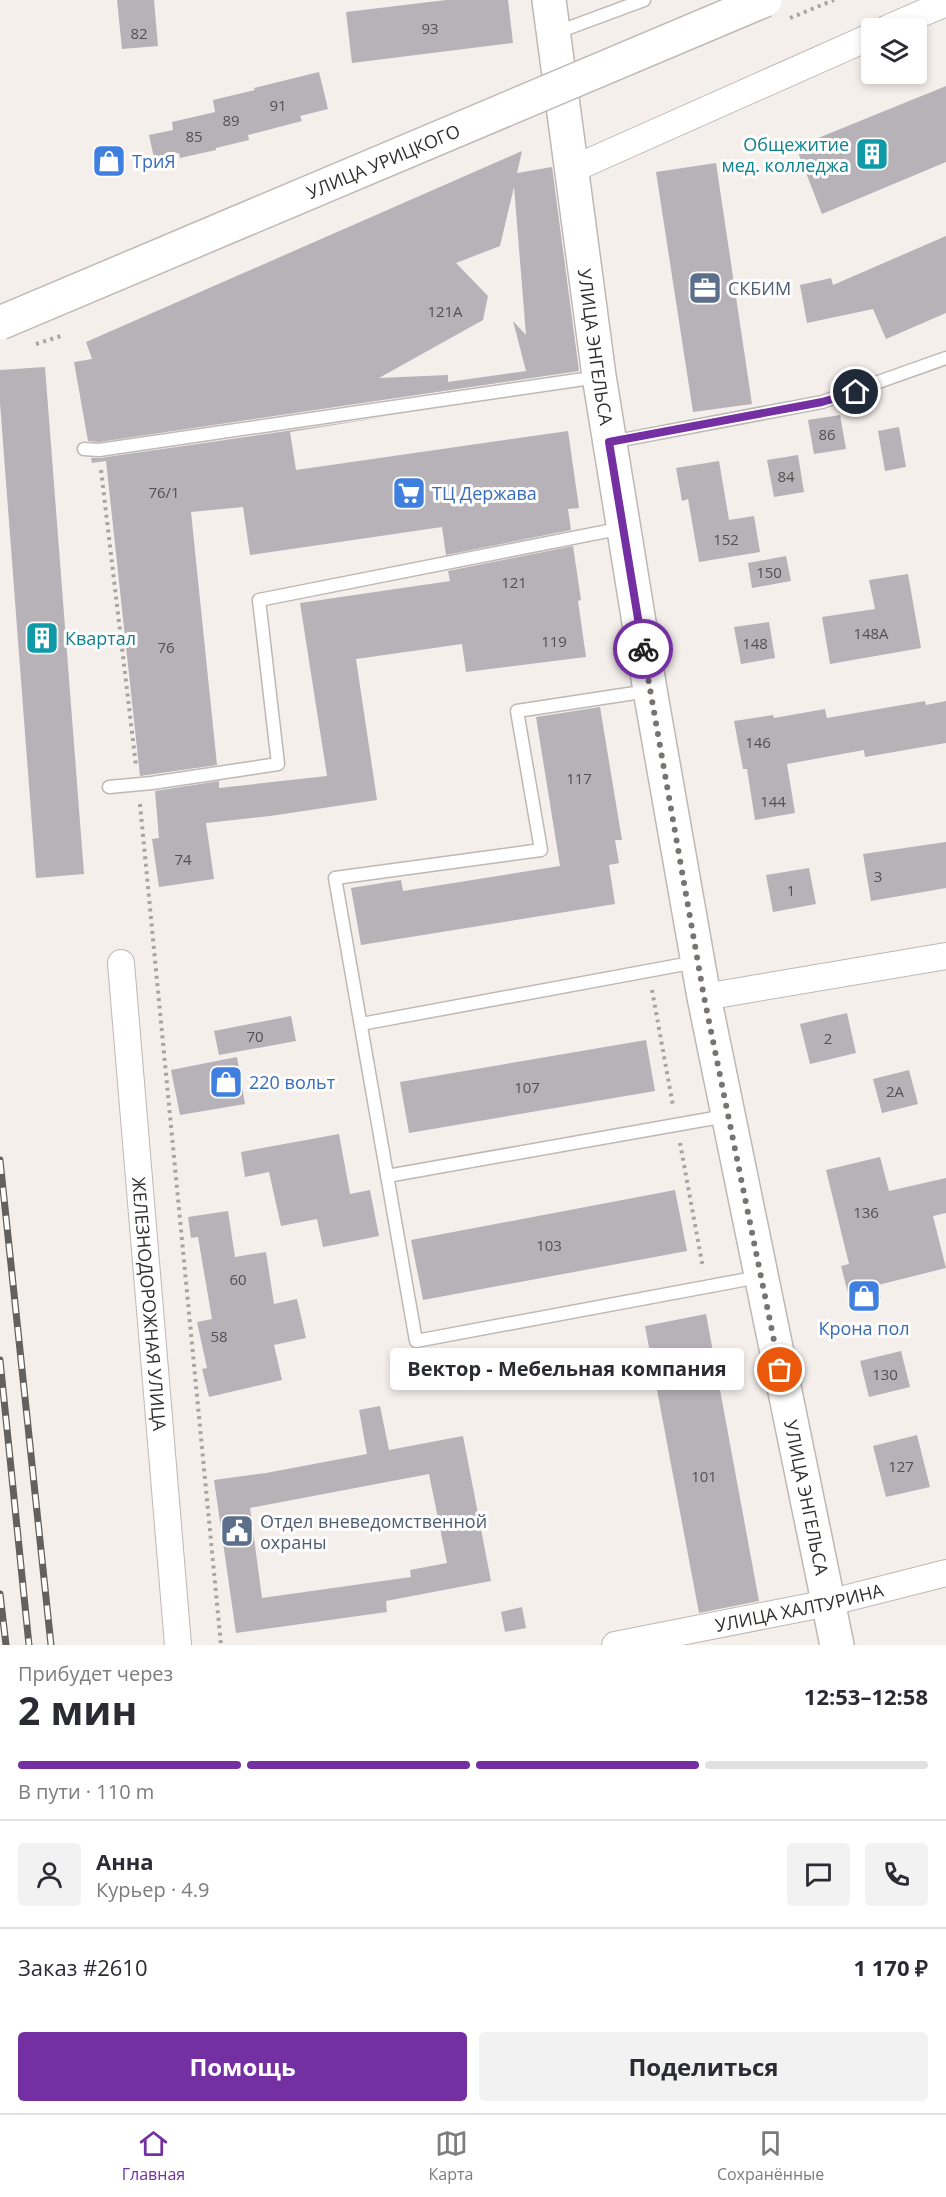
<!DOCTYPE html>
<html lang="ru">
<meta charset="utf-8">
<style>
body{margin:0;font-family:"Open Sans",sans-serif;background:#f2f2f3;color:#2b2b33;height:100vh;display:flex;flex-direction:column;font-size:22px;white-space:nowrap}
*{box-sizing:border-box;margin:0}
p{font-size:20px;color:#7c7c81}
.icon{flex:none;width:33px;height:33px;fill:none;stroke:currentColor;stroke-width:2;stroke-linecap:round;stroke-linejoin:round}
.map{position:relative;height:1645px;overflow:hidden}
.panel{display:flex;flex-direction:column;background:#fff;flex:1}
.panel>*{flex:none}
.tools{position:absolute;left:861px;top:18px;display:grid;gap:12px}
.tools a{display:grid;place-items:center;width:66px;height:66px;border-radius:6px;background:#fff;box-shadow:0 3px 9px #0003;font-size:30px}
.pin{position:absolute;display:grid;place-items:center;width:51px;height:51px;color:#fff;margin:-26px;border:3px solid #fff;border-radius:50%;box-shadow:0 2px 6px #0007}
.courier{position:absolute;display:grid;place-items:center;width:60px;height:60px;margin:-30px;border:4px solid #742fa3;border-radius:50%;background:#fff;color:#222;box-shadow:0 2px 8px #0007}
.bubble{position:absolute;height:42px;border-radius:6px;background:#fff;box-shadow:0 3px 9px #0003;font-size:20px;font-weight:700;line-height:42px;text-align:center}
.headline em{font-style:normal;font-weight:700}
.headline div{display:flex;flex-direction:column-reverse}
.headline{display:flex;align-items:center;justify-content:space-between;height:102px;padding:0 18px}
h1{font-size:39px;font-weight:700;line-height:45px}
.bar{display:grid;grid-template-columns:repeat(4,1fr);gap:9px 6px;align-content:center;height:72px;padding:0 18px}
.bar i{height:8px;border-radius:4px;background:#e1e1e2}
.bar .on{background:#742fa3}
.bar p{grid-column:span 4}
.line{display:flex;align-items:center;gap:15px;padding:0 18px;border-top:2px solid #e1e1e2}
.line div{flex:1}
.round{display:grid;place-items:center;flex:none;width:63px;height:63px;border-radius:6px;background:#f2f2f3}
.button{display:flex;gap:12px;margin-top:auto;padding:12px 18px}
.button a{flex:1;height:69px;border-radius:6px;background:#742fa3;color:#fff;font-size:24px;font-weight:700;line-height:69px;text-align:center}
.button a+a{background:#f2f2f3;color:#2b2b33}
.dock{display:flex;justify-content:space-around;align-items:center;height:84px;border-top:2px solid #e1e1e2;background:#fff;font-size:16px;color:#7c7c81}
.dock a{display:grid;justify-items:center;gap:3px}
.dock .on{color:#742fa3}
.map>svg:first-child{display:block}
</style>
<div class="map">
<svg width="946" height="1645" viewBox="0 0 946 1645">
<rect width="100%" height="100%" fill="#f5efec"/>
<g fill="#b6b2b7" fill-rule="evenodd">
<path d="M117,0H154L158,46L122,49Z"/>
<path d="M446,0H508L513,43L352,63L346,12Z"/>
<path d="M319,72L328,109L300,116L302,121L248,135L249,140L216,148V150L180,158L179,153L154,158L149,135L173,130L172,122L215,112L213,100L255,90L254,88Z"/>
<path d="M946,86V162L822,214L796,147Z"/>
<path d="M522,151L517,173L552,167L579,371L99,442L88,441L74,362L92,359L86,342ZM514,187L526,335L513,321L526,371L448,382V375L379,378L483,320L488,296L456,263L500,246Z"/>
<path d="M716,163L752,404L693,412L656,172Z"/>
<path d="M946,236V313L886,339L873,309L807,323L800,285L831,278L833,285Z"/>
<path d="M45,367L84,874L36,878L0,403V370Z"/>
<path d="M840,415L846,449L814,454L808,420Z"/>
<path d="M390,416L290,432L296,470L568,431L579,508L568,509L571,530L446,555L442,527L250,555L243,507L191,512L217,765L140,776L106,461L92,463L91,458H100Z"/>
<path d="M899,427L906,467L885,471L878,431Z"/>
<path d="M798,455L804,492L774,497L767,460Z"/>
<path d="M719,461L729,520L754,516L760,552L699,562L688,499L682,501L676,468Z"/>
<path d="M573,546L581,600L578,601L586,657L466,672L462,644L356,659L377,800L270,816L206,823L214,879L159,887L152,839L159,838L155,791L219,781V788L327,776L300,603L450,581L448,571Z"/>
<path d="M786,556L791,581L752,588L748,563Z"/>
<path d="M908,574L921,648L830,664L822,617L875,609L869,580Z"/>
<path d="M769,622L775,658L741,664L734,627Z"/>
<path d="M925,701L926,705L946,701V743L865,757L864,750L787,764L795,813L755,820L747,769H743L734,721L773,715L774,718L825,709L827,718Z"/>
<path d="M600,707L622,840H615L619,863L609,865L615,904L361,945L351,888L401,880L403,891L560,866L536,717Z"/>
<path d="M946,842V888L871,901L863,854Z"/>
<path d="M809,868L816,904L773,912L766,875Z"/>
<path d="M847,1013L856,1053L810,1064L800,1024Z"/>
<path d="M291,1016L296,1041L219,1055L214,1031Z"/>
<path d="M646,1040L655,1091L409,1133L400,1082Z"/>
<path d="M237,1057L245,1104L180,1115L171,1070Z"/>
<path d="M909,1070L918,1104L882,1113L873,1079Z"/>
<path d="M339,1134L350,1194L370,1190L379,1236L323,1247L317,1219L281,1226L269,1172L245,1177L241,1152Z"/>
<path d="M880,1157L889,1191L946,1178V1213L933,1216L946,1268L878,1285L881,1298L851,1305L841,1266L849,1264L826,1170Z"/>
<path d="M675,1190L687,1251L423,1300L411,1240Z"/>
<path d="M228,1211L235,1257L266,1252L274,1304L297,1299L306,1338L274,1345L282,1380L209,1397L202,1369L207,1368L197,1322L212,1319L198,1237L191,1238L188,1217Z"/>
<path d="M706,1314L759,1601L699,1613L645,1326Z"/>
<path d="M901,1351L910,1387L869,1397L860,1361Z"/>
<path d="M380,1406L389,1450L463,1436L491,1581L386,1601L387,1612L236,1633L214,1480L266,1473L367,1454L359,1410ZM429,1474L447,1563L410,1570L411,1577L262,1598L250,1508Z"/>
<path d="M917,1435L930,1487L886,1497L873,1446Z"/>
<path d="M522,1607L526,1628L505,1632L501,1612Z"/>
</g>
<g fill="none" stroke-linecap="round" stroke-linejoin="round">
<defs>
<g id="lane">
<path d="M555,33L644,0"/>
<path d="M611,442L822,402L946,358"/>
<path d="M84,449L99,450L598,377"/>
<path d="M648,691L517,711L541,850L335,878L416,1341L759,1277"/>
<path d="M109,787L152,783L278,764L259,600L623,528"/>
<path d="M361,1024L696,962"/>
<path d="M387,1176L726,1116"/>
</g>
<g id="street">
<path d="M888,28L946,3"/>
<path d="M573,169L872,36"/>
<path id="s1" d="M121,963L178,1645"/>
<path d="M704,997L946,956"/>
<path id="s2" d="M615,1645L828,1603L946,1573"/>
</g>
<g id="secondary">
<path id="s3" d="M549,0L599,376L650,690L704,997L837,1645"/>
</g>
</defs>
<use href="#lane" stroke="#beb8b5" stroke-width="15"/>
<use href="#street" stroke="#beb8b5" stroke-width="28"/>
<use href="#secondary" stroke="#beb8b5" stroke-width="36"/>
<g stroke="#a8a4a2" stroke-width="4" stroke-dasharray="3 4.5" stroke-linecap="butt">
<path d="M36,344L61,336"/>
<path d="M101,470L136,766"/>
<path d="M140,804L221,1645"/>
<path d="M652,990L673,1106"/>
<path d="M680,1143L703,1268"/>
</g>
<use href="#lane" stroke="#fff" stroke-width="12"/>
<use href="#street" stroke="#fff" stroke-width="26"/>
<use href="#secondary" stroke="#fff" stroke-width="33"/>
<defs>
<g id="rail">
<path d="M0,1160L51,1645"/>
<path d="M0,1360L29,1645"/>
<path d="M0,1594L6,1645"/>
</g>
</defs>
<use href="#rail" stroke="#63605e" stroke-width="7"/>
<use href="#rail" stroke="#fffefd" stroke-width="4.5" stroke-dasharray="14" stroke-linecap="butt"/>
<defs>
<g id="primary-bridge">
<path id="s4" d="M0,323L765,0"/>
</g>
</defs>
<use href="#primary-bridge" stroke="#beb8b5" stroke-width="36" stroke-linecap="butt"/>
<path stroke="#a8a4a2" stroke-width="4" stroke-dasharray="3 4.5" stroke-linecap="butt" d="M790,18L834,0"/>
<use href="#primary-bridge" stroke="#fff" stroke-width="33"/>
</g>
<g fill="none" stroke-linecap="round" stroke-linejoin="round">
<path stroke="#767371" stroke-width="6" stroke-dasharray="0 10.8" d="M643,649L704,997L780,1370"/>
<path stroke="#742fa3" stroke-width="8" d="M643,649L609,442L822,402L856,392"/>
</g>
<defs>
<symbol id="building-square" viewBox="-11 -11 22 22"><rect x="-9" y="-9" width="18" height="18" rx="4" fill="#0f9aa8" stroke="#fffefd"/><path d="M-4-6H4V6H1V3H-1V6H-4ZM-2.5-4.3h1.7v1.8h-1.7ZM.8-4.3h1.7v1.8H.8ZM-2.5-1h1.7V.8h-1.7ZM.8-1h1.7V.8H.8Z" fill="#fff"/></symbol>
<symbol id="shop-square" viewBox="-11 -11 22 22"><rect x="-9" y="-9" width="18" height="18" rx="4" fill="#3f7fe0" stroke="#fffefd"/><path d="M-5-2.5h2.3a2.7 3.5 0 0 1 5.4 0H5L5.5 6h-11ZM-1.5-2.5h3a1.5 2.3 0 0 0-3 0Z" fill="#fff"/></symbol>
<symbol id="office-square" viewBox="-11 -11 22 22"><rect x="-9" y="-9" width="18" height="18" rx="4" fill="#5c6f8a" stroke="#fffefd"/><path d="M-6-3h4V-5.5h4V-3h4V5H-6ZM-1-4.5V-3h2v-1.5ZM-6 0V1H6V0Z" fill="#fff"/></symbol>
<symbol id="supermarket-square" viewBox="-11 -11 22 22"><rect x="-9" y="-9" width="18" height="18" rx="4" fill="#3f7fe0" stroke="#fffefd"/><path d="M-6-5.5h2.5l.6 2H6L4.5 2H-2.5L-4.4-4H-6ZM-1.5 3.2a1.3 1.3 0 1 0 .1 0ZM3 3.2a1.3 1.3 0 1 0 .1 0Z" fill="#fff"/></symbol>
<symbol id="civic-square" viewBox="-11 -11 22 22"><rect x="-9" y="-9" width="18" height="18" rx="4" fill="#5c6f8a" stroke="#fffefd"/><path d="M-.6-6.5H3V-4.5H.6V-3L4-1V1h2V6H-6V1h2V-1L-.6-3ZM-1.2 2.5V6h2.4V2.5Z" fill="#fff"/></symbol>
</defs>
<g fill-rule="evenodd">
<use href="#building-square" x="853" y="135" width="38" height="38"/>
<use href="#shop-square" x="90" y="142" width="38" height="38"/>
<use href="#office-square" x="686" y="269" width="38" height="38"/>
<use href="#supermarket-square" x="390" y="474" width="38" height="38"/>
<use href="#building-square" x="23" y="619" width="38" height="38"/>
<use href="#shop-square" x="207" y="1063" width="38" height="38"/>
<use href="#shop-square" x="845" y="1277" width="38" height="38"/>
<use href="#civic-square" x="218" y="1512" width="38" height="38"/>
</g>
<g text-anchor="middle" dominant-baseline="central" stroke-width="6" stroke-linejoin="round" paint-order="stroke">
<g font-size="15" fill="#535051">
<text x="430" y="28">93</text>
<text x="139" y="33">82</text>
<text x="278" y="105">91</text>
<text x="231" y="120">89</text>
<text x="194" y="136">85</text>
<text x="445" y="311">121А</text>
<text x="827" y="434">86</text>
<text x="786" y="476">84</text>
<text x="164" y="492">76/1</text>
<text x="726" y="539">152</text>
<text x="769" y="572">150</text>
<text x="514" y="582">121</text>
<text x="871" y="633">148А</text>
<text x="554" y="641">119</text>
<text x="755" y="643">148</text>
<text x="166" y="647">76</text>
<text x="758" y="742">146</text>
<text x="579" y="778">117</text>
<text x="773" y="801">144</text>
<text x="183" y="859">74</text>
<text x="878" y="876">3</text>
<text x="791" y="890">1</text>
<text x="255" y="1036">70</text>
<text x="828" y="1038">2</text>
<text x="527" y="1087">107</text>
<text x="895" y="1091">2А</text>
<text x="866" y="1212">136</text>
<text x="549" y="1245">103</text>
<text x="238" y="1279">60</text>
<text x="219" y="1336">58</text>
<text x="885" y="1374">130</text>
<text x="901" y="1466">127</text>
<text x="704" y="1476">101</text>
</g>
<g font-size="18" fill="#0d838f" stroke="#fffefd" text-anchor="end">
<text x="849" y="144">Общежитие<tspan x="849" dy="21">мед. колледжа</tspan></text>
<text x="65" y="638" text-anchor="start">Квартал</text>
</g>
<g font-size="18" fill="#366cbe" stroke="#fffefd" text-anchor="start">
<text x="132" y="161">ТриЯ</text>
<text x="432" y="493">ТЦ Держава</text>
<text x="249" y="1082">220 вольт</text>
<text x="864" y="1328" text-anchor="middle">Крона пол</text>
</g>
<g font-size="18" fill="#32302f" stroke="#fffefd">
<text stroke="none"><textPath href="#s4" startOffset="416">УЛИЦА УРИЦКОГО</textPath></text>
<text stroke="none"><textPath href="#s3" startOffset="350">УЛИЦА ЭНГЕЛЬСА</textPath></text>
<text stroke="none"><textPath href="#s1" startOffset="342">ЖЕЛЕЗНОДОРОЖНАЯ УЛИЦА</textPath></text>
<text stroke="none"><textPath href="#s3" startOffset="1520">УЛИЦА ЭНГЕЛЬСА</textPath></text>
<text stroke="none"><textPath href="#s2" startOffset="188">УЛИЦА ХАЛТУРИНА</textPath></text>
</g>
<g font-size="18" fill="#4e5e75" stroke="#fffefd" text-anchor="start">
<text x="728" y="288">СКБИМ</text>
<text x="260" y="1521">Отдел вневедомственной<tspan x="260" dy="21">охраны</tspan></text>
</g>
</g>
</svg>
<div class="tools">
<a><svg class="icon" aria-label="layers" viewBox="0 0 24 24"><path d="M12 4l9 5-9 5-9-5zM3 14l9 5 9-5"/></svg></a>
</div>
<div class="pin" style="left:780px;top:1370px;background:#ea580c"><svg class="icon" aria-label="bag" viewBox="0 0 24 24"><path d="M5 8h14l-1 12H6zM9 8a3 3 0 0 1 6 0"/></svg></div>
<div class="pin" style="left:856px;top:392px;background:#1f2937"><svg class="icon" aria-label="home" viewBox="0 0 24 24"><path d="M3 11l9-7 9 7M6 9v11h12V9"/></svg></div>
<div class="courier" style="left:643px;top:649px"><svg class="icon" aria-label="bike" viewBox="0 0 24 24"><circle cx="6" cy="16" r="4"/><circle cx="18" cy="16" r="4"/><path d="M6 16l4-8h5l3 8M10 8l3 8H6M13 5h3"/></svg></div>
<div class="bubble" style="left:390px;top:1348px;width:354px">Вектор - Мебельная компания</div>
</div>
<section class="panel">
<div class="headline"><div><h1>2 мин</h1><p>Прибудет через</p></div><em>12:53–12:58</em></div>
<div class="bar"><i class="on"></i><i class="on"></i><i class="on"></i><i></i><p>В пути · 110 m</p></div>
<div class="line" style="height:108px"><a class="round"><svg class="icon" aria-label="person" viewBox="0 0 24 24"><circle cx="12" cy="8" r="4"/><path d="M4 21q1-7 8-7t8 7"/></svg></a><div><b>Анна</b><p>Курьер · 4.9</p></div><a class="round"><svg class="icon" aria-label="chat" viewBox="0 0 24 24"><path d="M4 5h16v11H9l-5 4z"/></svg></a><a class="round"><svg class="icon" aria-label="phone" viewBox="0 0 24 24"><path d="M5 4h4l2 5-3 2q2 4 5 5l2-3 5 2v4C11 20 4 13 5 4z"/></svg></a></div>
<div class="line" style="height:78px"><div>Заказ #2610</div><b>1 170 ₽</b></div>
<div class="button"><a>Помощь</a><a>Поделиться</a></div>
</section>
<nav class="dock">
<a class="on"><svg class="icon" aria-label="home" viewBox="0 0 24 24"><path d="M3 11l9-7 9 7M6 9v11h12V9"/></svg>Главная</a>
<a><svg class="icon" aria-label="map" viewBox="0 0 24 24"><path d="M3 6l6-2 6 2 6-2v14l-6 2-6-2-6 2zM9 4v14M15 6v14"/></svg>Карта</a>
<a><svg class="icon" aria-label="saved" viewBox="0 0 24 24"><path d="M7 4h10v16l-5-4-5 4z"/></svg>Сохранённые</a>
</nav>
